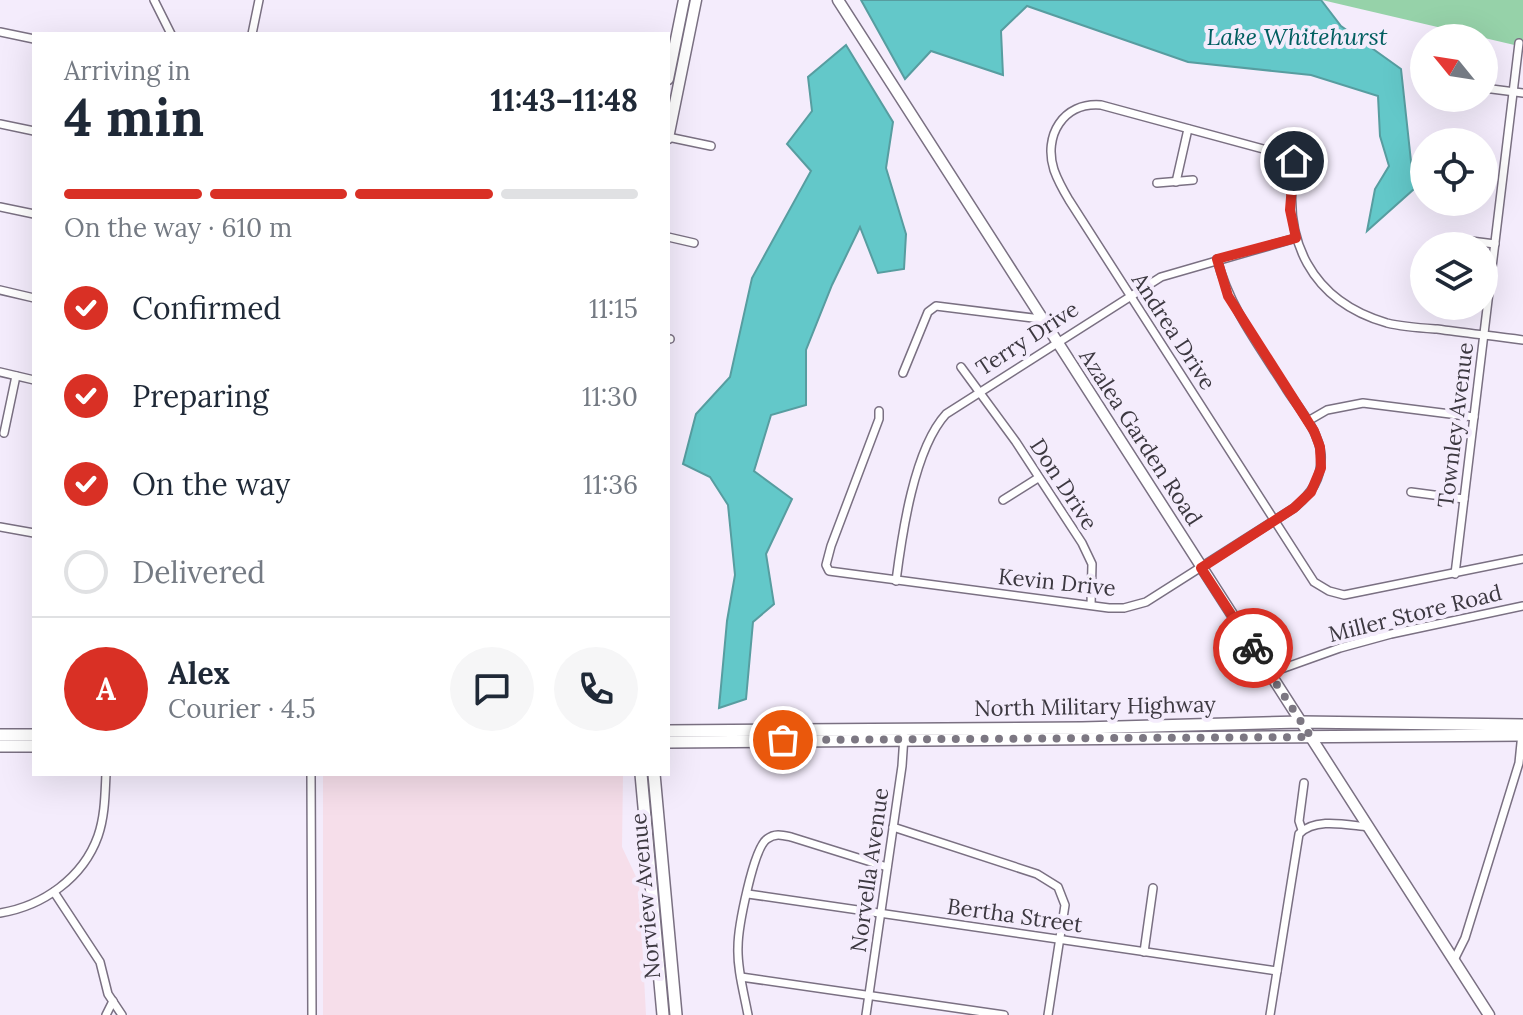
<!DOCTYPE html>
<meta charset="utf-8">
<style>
body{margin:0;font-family:Lora,serif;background:#f6f6f7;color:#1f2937;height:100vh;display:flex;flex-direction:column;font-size:30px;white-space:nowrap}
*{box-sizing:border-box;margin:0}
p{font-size:26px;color:#747a83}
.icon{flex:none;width:44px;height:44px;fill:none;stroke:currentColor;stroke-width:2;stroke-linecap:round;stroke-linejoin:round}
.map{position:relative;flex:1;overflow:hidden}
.drawer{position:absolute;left:32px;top:32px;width:638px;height:744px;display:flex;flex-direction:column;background:#fff;border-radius:0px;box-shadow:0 8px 32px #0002}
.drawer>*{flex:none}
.needle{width:52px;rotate:300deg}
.controls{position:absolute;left:1410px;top:24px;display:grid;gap:16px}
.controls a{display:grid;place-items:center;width:88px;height:88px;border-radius:50%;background:#fff;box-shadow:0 8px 32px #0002;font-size:40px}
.pin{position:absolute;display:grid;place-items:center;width:68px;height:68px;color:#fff;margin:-34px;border:4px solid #fff;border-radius:50%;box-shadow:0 2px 8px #0007}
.courier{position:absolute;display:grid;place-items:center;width:80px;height:80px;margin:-40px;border:6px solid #d93025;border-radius:50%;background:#fff;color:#222;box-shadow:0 2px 10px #0007}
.summary em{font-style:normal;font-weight:700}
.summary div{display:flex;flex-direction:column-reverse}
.summary{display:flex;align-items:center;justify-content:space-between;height:136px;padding:0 32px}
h1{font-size:52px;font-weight:700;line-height:60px}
.bar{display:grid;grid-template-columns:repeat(4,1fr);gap:12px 8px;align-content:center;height:96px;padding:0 32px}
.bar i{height:10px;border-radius:6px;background:#e0e1e3}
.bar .current{background:#d93025}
.bar p{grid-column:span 4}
.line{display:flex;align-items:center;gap:20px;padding:0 32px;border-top:2px solid #e0e1e3}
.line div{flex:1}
.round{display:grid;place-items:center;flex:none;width:84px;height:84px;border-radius:42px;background:#f6f6f7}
ol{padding:0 32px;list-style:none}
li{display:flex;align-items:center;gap:24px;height:88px}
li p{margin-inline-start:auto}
li .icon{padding:8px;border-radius:50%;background:#d93025;color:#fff;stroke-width:4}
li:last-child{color:#747a83}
li i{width:44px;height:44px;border:4px solid #e0e1e3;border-radius:50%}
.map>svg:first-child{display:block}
</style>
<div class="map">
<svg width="1523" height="1015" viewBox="0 0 1523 1015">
<rect width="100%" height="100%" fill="#f4ecfc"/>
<path fill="#f6deea" d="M323,774H623L622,847L639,883L646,1015H323Z"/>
<path fill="#96d2a9" d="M1322,0H1523V47Z"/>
<g fill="#63c8c9" stroke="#579da0" stroke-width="2">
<path d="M861,0H1321L1341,26L1401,69L1414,189L1367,231L1375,189L1389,166L1380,136L1378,96L1311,75L1188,62L1027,6L1001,31L1003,75L931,51L905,79Z"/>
<path d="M846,45L893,122L886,168L906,234L904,269L878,273L860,227L832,285L806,350V405L771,415L754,471L792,499L766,554L774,604L753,622L746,699L719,708L727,621L735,575L728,505L710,477L683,464L696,414L730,377L752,278L811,171L787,144L812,111L808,77Z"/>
</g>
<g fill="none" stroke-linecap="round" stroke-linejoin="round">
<defs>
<g id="minor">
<path d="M154,0L171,34"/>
<path d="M0,32L34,39"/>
<path d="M252,34L259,0"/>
<path d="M1484,88L1523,93"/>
<path d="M0,124L34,131"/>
<path d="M668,137L711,146"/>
<path d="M1294,161L1309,152"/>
<path d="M1176,182L1188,129"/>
<path d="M1157,183L1193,180"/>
<path d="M0,207L34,214"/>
<path d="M668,237L694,243"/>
<path d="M1454,246L1471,241L1495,244"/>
<path d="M0,290L34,298"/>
<path d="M668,339H670"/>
<path d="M1523,340C1494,336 1465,333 1437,329C1421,328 1403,327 1387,323C1311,301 1281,239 1295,165L1289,156L1101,105C1063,102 1043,136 1054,170C1058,181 1063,190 1069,200L1314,582L1329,591L1344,595L1523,559"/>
<path d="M961,367L1016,442L1082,543L1092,564L1091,605"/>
<path d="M0,372L34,380"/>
<path d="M903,373L928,312L936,306L1041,319"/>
<path d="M879,411V419L831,546L826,565L829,571L1109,608H1124L1146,602L1294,508C1311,494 1322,479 1321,455C1319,431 1300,410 1287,390C1260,347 1230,309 1217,259"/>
<path d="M1308,421L1327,410L1363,403L1474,417"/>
<path d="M4,433L16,376"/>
<path d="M1411,492L1464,499"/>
<path d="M1003,500L1038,478"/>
<path d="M0,527L34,533"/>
<path d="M1455,574L1519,43"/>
<path d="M896,581C902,534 914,449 946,414L1161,277L1296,238"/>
<path d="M1270,673L1340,648L1391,634L1523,606"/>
<path d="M311,774L312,1015"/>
<path d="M893,827L1037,874L1058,887L1065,905L1048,1015"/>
<path d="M1302,830L1299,821L1304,783"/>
<path d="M54,892L100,962L108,994L122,1015"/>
<path d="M748,894L1277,971"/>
<path d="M0,913C43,906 83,878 98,836C105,816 105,794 106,774"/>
<path d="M1144,952L1153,888"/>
<path d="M1454,960L1465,938L1519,763L1522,733"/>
<path d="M741,977L1004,1015"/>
<path d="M106,1015L113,1001"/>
<path d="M748,1015C744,993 737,969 738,947C738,928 753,849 767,839C775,833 782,835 791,837L887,867"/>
<path d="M866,1015L902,766L904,736"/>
<path d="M1270,1015L1299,834C1315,817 1347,825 1368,827"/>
</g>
<g id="secondary">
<path d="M838,0L1489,1015"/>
<path d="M668,79L684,0"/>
<path d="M668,138L696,0"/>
</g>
<g id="primary">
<path d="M668,731L1082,728L1301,722L1523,725"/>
<path d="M0,735H34"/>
<path d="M668,742L1523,735"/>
<path d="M0,746H34"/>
<path d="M641,774L663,1015"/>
<path d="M654,774L676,1015"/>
</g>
</defs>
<use href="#minor" stroke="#7a7082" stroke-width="10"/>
<use href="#secondary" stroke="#7a7082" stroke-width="13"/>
<use href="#primary" stroke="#7a7082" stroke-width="14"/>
<use href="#minor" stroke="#fff" stroke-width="7"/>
<use href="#secondary" stroke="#fff" stroke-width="10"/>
<use href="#primary" stroke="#fff" stroke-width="11"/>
</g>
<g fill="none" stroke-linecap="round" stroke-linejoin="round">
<path stroke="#7c7782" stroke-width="8" stroke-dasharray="0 14.4" d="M783,740L1311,737L1253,648"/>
<path stroke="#d93025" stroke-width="10" d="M1253,648L1201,568L1294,508L1311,492L1321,468L1320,447L1314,431L1228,296L1217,259L1296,238L1290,210L1294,161"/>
</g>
<g text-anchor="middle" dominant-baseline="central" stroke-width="8" stroke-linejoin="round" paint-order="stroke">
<g font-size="22" fill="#3c3840" stroke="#f4ecfc">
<text transform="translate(1174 331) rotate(57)">Andrea Drive</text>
<text transform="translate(1027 338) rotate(-33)">Terry Drive</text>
<text transform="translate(1455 425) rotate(-83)">Townley Avenue</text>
<text transform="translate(1141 437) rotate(57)">Azalea Garden Road</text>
<text transform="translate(1064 484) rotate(57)">Don Drive</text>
<text transform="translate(1057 582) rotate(6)">Kevin Drive</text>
<text transform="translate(1415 613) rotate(-14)">Miller Store Road</text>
<text transform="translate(1095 706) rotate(-1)">North Military Highway</text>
<text transform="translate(869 870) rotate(-82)">Norvella Avenue</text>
<text transform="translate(645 896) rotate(-95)">Norview Avenue</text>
<text transform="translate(1015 915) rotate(8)">Bertha Street</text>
</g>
<g font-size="24" font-style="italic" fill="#015e60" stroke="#f4ecfc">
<text x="1297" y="36">Lake Whitehurst</text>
</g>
</g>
</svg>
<div class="controls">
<a><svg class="needle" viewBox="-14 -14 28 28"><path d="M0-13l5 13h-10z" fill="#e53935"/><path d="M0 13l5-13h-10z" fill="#747a83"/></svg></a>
<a><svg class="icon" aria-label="locate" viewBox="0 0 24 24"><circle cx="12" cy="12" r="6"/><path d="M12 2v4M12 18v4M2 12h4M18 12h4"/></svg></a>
<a><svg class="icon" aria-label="layers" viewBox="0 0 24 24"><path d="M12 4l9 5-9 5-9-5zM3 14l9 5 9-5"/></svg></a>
</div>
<div class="pin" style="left:783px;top:740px;background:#ea580c"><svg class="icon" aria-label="bag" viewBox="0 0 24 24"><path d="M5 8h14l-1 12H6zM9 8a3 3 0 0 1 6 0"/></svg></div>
<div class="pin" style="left:1294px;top:161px;background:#1f2937"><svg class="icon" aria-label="home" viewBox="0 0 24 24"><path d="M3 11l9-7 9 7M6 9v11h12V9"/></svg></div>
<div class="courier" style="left:1253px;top:648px"><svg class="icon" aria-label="bike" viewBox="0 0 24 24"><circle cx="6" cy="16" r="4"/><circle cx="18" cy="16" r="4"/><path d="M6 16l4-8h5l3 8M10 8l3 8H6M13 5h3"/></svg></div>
<section class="drawer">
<div class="summary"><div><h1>4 min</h1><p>Arriving in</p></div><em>11:43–11:48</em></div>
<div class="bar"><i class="current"></i><i class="current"></i><i class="current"></i><i></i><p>On the way · 610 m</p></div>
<ol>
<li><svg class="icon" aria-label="check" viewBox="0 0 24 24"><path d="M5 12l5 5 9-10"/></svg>Confirmed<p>11:15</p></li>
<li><svg class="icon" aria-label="check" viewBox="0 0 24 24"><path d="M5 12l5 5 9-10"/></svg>Preparing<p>11:30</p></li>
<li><svg class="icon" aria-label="check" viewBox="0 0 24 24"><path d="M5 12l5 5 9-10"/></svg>On the way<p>11:36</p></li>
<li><i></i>Delivered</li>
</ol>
<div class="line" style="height:144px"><b class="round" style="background:#d93025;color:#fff">A</b><div><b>Alex</b><p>Courier · 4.5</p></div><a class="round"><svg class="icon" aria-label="chat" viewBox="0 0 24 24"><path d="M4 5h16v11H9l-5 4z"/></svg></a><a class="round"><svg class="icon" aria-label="phone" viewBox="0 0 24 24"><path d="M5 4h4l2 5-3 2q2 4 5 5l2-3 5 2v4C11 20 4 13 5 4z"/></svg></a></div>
</section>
</div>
